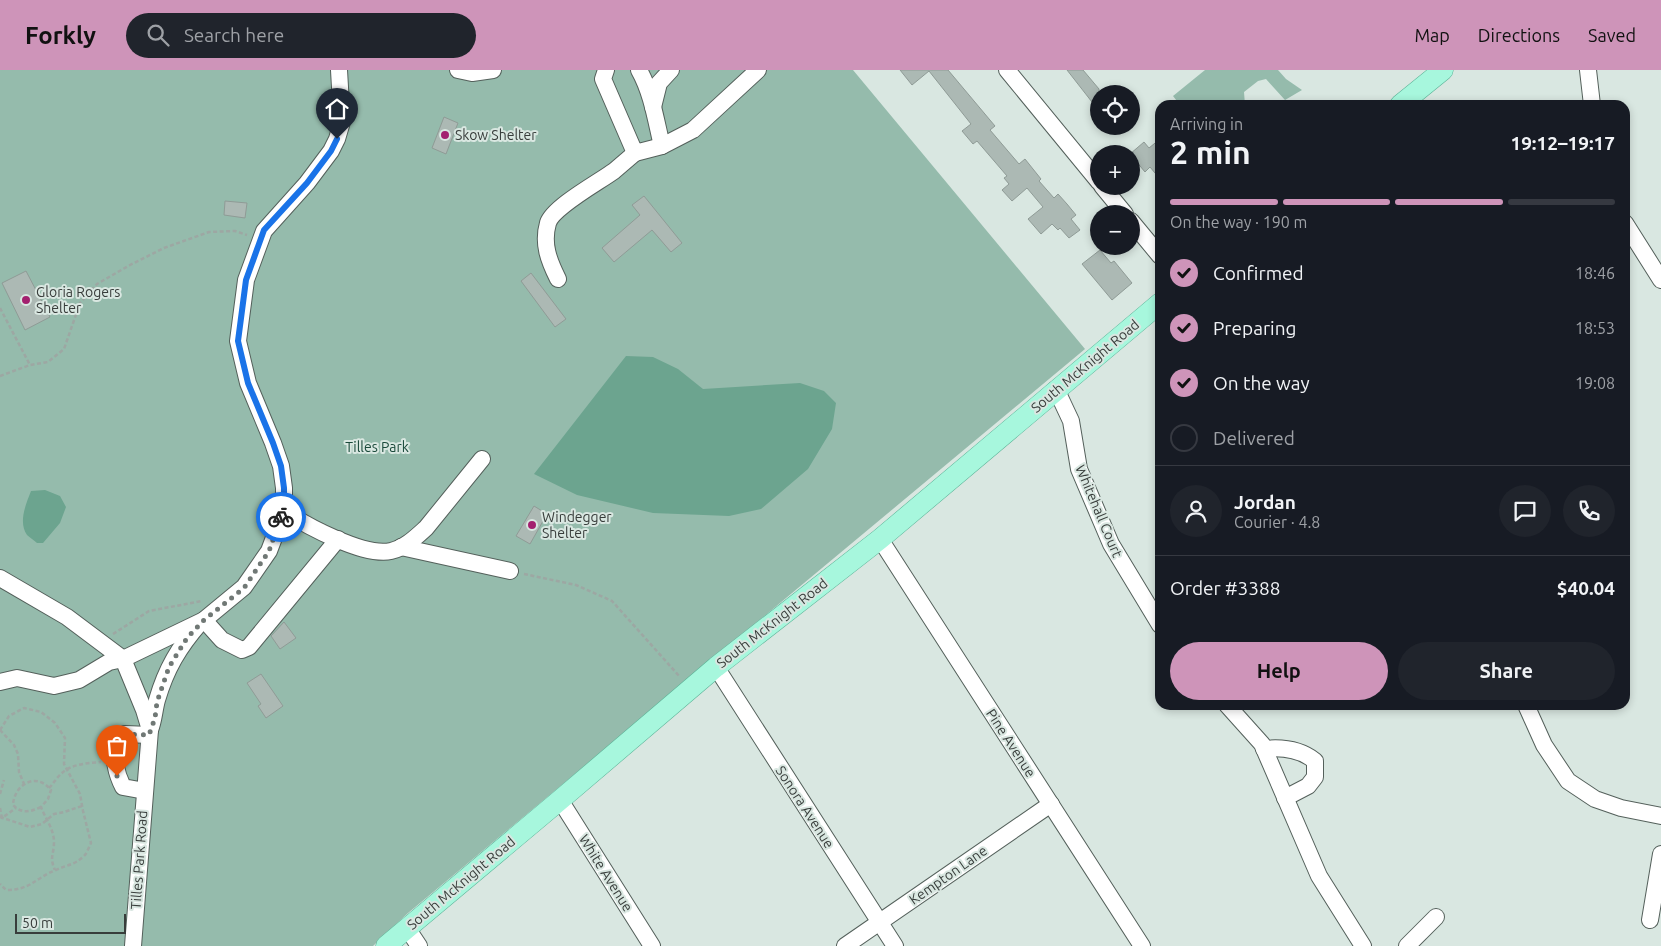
<!DOCTYPE html>
<meta charset="utf-8">
<style>
body{margin:0;font-family:Ubuntu,sans-serif;background:#20242c;color:#f1f3f6;height:100vh;display:flex;flex-direction:column;font-size:19px;white-space:nowrap}
*{box-sizing:border-box;margin:0}
p{font-size:16px;color:#9ea1a6}
.icon{flex:none;width:28px;height:28px;fill:none;stroke:currentColor;stroke-width:2;stroke-linecap:round;stroke-linejoin:round}
.map{position:relative;flex:1;overflow:hidden}
.sheet{position:absolute;left:1155px;top:30px;width:475px;height:610px;display:flex;flex-direction:column;background:#171b24;border-radius:15px;box-shadow:0 2px 8px #0003}
.sheet>*{flex:none}
.fabs{position:absolute;left:1090px;top:15px;display:grid;gap:10px}
.fabs a{display:grid;place-items:center;width:50px;height:50px;border-radius:50%;background:#171b24;box-shadow:0 2px 8px #0003;font-size:25px}
.scale{position:absolute;left:15px;bottom:12px;width:111px;box-sizing:border-box;padding-left:5px;border:2px solid #383d3b;border-top:0;font-size:14px;line-height:18px;white-space:nowrap;color:#383d3b;-webkit-text-stroke:4px #d9e7e1;paint-order:stroke}
.pin{position:absolute;display:grid;place-items:center;width:42px;height:42px;color:#fff;margin:-51px -21px;border-radius:50% 50% 50% 0;rotate:-45deg;box-shadow:0 0 5px #0007}
.pin .icon{rotate:45deg}
.courier{position:absolute;display:grid;place-items:center;width:50px;height:50px;margin:-25px;border:4px solid #1a73e8;border-radius:50%;background:#fff;color:#222;box-shadow:0 1px 6px #0007}
.headline em{font-style:normal;font-weight:700}
.headline div{display:flex;flex-direction:column-reverse}
.headline{display:flex;align-items:center;justify-content:space-between;height:85px;padding:0 15px}
h1{font-size:32px;font-weight:700;line-height:38px}
.bar{display:grid;grid-template-columns:repeat(4,1fr);gap:8px 5px;align-content:center;height:60px;padding:0 15px}
.bar i{height:6px;border-radius:4px;background:#363941}
.bar .selected{background:#ce94b9}
.bar p{grid-column:span 4}
.line{display:flex;align-items:center;gap:12px;padding:0 15px;border-top:1px solid #363941}
.line div{flex:1}
.round{display:grid;place-items:center;flex:none;width:52px;height:52px;border-radius:26px;background:#20242c}
ol{padding:0 15px;list-style:none}
li{display:flex;align-items:center;gap:15px;height:55px}
li p{margin-inline-start:auto}
li .icon{padding:5px;border-radius:50%;background:#ce94b9;color:#111;stroke-width:4}
li:last-child{color:#9ea1a6}
li i{width:28px;height:28px;border:2px solid #363941;border-radius:50%}
.action{display:flex;gap:10px;margin-top:auto;padding:10px 15px}
.action a{flex:1;height:58px;border-radius:30px;background:#ce94b9;color:#111;font-size:20px;font-weight:700;line-height:58px;text-align:center}
.action a+a{background:#20242c;color:#f1f3f6}
header{display:flex;align-items:center;gap:30px;box-sizing:border-box;height:70px;padding:0 25px;background:#ce94b9;color:#111}
header strong{font-size:24px}
nav{display:flex;gap:28px;margin-inline-start:auto;font-size:18px}
.search{width:350px;height:45px;background:#20242c;display:flex;align-items:center;gap:12px;box-sizing:border-box;padding:0 18px;border-radius:28px;color:#9ea1a6;font-size:19px}
.map>svg:first-child{display:block}
</style>
<header>
<strong>Forkly</strong>
<div class="search"><svg class="icon" aria-label="search" viewBox="0 0 24 24"><circle cx="10" cy="10" r="6"/><path d="M15 15l6 6"/></svg>Search here</div>
<nav><a>Map</a><a>Directions</a><a>Saved</a></nav>
</header>
<div class="map">
<svg width="1661" height="876" viewBox="0 0 1661 876">
<rect width="100%" height="100%" fill="#d9e7e1"/>
<g fill="#95bbac">
<path d="M0,0H853L1085,279L408,843L373,876H0Z"/>
<path d="M1205,0H1278L1286,9L1302,20L1285,30L1266,9L1258,11L1244,22L1245,35H1180L1173,26Z"/>
</g>
<g fill="#6ca48f">
<path d="M626,286L653,287L678,299L703,319L800,313L824,321L836,333L832,359L808,399L761,439L729,446L653,443L577,425L534,404Z"/>
<path d="M45,420L60,426L66,437L60,453L43,473H37C34,470 30,468 27,465C18,452 26,434 31,421Z"/>
</g>
<g fill="#acb9b4" stroke="#8f9b96">
<path d="M900,0H948L995,56L990,60L1019,94L1025,89L1041,109L1039,111L1054,128L1058,124L1067,134L1076,145L1071,149L1080,160L1069,168L1060,158L1058,160L1052,154L1041,164L1028,149L1043,137L1027,118L1012,131L1002,120L1009,114L1004,108L1007,106L977,71L973,74L962,61L971,54L929,1L912,15Z"/>
<path d="M1067,0H1083L1099,19V41Z"/>
<path d="M444,47L458,53L446,84L432,78Z"/>
<path d="M1160,69V109L1150,97L1145,102L1130,84L1144,72L1149,78Z"/>
<path d="M644,126L682,173L671,182L652,160L614,192L602,178L640,145L632,135Z"/>
<path d="M225,131L247,133L245,148L224,145Z"/>
<path d="M1100,180L1111,193L1114,191L1132,213L1112,230L1082,194Z"/>
<path d="M26,201L50,247L25,260L2,213Z"/>
<path d="M531,203L566,249L555,257L521,211Z"/>
<path d="M534,436L547,444L530,474L516,466Z"/>
<path d="M284,552L296,568L280,579L271,566Z"/>
<path d="M261,604L283,636L266,648L258,636L261,634L247,613Z"/>
</g>
<g fill="none" stroke-linecap="round" stroke-linejoin="round">
<defs>
<g id="minor">
<path d="M458,0L472,3L493,0"/>
<path d="M606,0L603,9L635,83L662,76"/>
<path d="M639,0C652,23 656,51 662,76L693,60L758,0"/>
<path d="M1007,0L1099,112"/>
<path d="M1588,0L1592,35"/>
<path d="M653,37L659,13L671,0"/>
<path d="M1102,116L1125,144"/>
<path d="M1131,151L1160,186"/>
<path d="M1625,153L1661,210"/>
<path d="M558,209C549,191 542,174 548,153C553,137 599,112 614,101C621,95 628,89 635,83"/>
<path d="M1056,319L1071,351L1079,399L1111,474L1160,555"/>
<path d="M284,441V418L281,396L273,373L248,313L238,271L246,210L264,161L307,113L331,81L337,69L342,52L339,0"/>
<path d="M880,469L1142,876"/>
<path d="M401,477L510,501"/>
<path d="M0,508L67,547L123,589L144,640L150,660L133,876"/>
<path d="M204,550L222,570L242,580L249,577L338,469"/>
<path d="M716,597L895,876"/>
<path d="M0,612L17,608L54,616L79,610L109,592L123,589L204,550L244,517L269,481L284,441C307,456 364,487 391,481C405,478 416,467 426,458L482,389"/>
<path d="M1227,635L1262,674L1319,806L1363,876"/>
<path d="M1526,635L1544,675L1568,711L1595,729L1621,738L1661,746"/>
<path d="M150,660C154,650 154,641 157,630C166,599 179,577 200,553"/>
<path d="M1264,679C1282,677 1300,679 1315,691V707L1308,716L1285,728"/>
<path d="M145,721L123,717C117,705 111,686 118,674C120,670 123,667 125,664L149,665"/>
<path d="M560,730L652,876"/>
<path d="M1650,850L1661,784"/>
<path d="M407,858L419,876"/>
<path d="M845,876L1051,734"/>
<path d="M1407,876L1436,847"/>
</g>
<g id="major">
<path d="M1400,35L1443,0"/>
<path d="M386,876L560,730L716,597L880,469L1160,233"/>
</g>
</defs>
<use href="#minor" stroke="#54605b" stroke-width="18"/>
<use href="#major" stroke="#5ab296" stroke-width="21"/>
<g stroke="#9da7a3" stroke-width="2.5" stroke-dasharray="4 2.5" stroke-linecap="butt">
<path d="M0,238L30,295"/>
<path d="M0,306L30,295L48,292L64,279L80,233L97,214L130,195L164,178L209,162L235,161L247,165"/>
<path d="M524,504L576,515L612,531L680,607"/>
<path d="M113,564L149,541L202,531"/>
<path d="M0,660L9,646L24,638L41,642L55,653L65,668L64,694L80,724L83,741L91,773C89,777 87,783 84,786C75,795 66,795 56,800C35,808 31,820 6,820L0,814"/>
<path d="M0,660L14,675L18,684L19,702L24,714"/>
<path d="M49,718C54,713 57,707 62,703C71,694 89,693 101,692"/>
<path d="M0,724L4,710"/>
<path d="M41,737C30,742 22,744 13,735C14,715 36,701 51,720L48,729L41,737C45,748 54,759 54,772C54,785 49,787 55,800"/>
<path d="M0,738L2,748L16,738"/>
<path d="M0,747L30,757L42,754L54,744L64,742L82,736"/>
</g>
<use href="#minor" stroke="#fff" stroke-width="16"/>
<use href="#major" stroke="#a7f7dd" stroke-width="20"/>
</g>
<g fill="none" stroke-linecap="round" stroke-linejoin="round">
<path stroke="#707875" stroke-width="5" stroke-dasharray="0 9" d="M117,706C115,685 112,681 125,664L149,665L155,648L157,632L169,597L187,568L204,550L244,518L269,481L281,447"/>
<path stroke="#1a73e8" stroke-width="6" d="M281,447L284,441V418L281,396L273,373L248,313L238,271L246,210L264,160L307,113L331,81L337,69"/>
</g>
<g fill="#a3206f" stroke="#d9e7e1" stroke-width="2">
<circle cx="445" cy="65" r="5"/>
<circle cx="26" cy="230" r="5"/>
<circle cx="532" cy="455" r="5"/>
</g>
<g text-anchor="middle" dominant-baseline="central" stroke-width="4" stroke-linejoin="round" paint-order="stroke">
<g font-size="14" fill="#383d3b" stroke="#d9e7e1" text-anchor="start">
<text x="455" y="65">Skow Shelter</text>
<text x="36" y="222">Gloria Rogers<tspan x="36" dy="16">Shelter</tspan></text>
<text x="542" y="447">Windegger<tspan x="542" dy="16">Shelter</tspan></text>
</g>
<g font-size="14" fill="#383d3b" stroke="#d9e7e1">
<text transform="translate(1085 296) rotate(-40)">South McKnight Road</text>
<text transform="translate(1099 441) rotate(67)">Whitehall Court</text>
<text transform="translate(772 553) rotate(-38)">South McKnight Road</text>
<text transform="translate(1011 673) rotate(57)">Pine Avenue</text>
<text transform="translate(805 737) rotate(57)">Sonora Avenue</text>
<text transform="translate(139 790) rotate(-86)">Tilles Park Road</text>
<text transform="translate(606 803) rotate(58)">White Avenue</text>
<text transform="translate(948 805) rotate(-35)">Kempton Lane</text>
<text transform="translate(461 813) rotate(-40)">South McKnight Road</text>
</g>
<g font-size="14" fill="#1b4a3b" stroke="#d9e7e1">
<text x="377" y="377">Tilles Park</text>
</g>
</g>
</svg>
<div class="fabs">
<a><svg class="icon" aria-label="locate" viewBox="0 0 24 24"><circle cx="12" cy="12" r="6"/><path d="M12 2v4M12 18v4M2 12h4M18 12h4"/></svg></a>
<a>+</a>
<a>−</a>
</div>
<div class="scale">50 m</div>
<div class="pin" style="left:117px;top:706px;background:#ea580c"><svg class="icon" aria-label="bag" viewBox="0 0 24 24"><path d="M5 8h14l-1 12H6zM9 8a3 3 0 0 1 6 0"/></svg></div>
<div class="pin" style="left:337px;top:69px;background:#1f2937"><svg class="icon" aria-label="home" viewBox="0 0 24 24"><path d="M3 11l9-7 9 7M6 9v11h12V9"/></svg></div>
<div class="courier" style="left:281px;top:447px"><svg class="icon" aria-label="bike" viewBox="0 0 24 24"><circle cx="6" cy="16" r="4"/><circle cx="18" cy="16" r="4"/><path d="M6 16l4-8h5l3 8M10 8l3 8H6M13 5h3"/></svg></div>
<section class="sheet">
<div class="headline"><div><h1>2 min</h1><p>Arriving in</p></div><em>19:12–19:17</em></div>
<div class="bar"><i class="selected"></i><i class="selected"></i><i class="selected"></i><i></i><p>On the way · 190 m</p></div>
<ol>
<li><svg class="icon" aria-label="check" viewBox="0 0 24 24"><path d="M5 12l5 5 9-10"/></svg>Confirmed<p>18:46</p></li>
<li><svg class="icon" aria-label="check" viewBox="0 0 24 24"><path d="M5 12l5 5 9-10"/></svg>Preparing<p>18:53</p></li>
<li><svg class="icon" aria-label="check" viewBox="0 0 24 24"><path d="M5 12l5 5 9-10"/></svg>On the way<p>19:08</p></li>
<li><i></i>Delivered</li>
</ol>
<div class="line" style="height:90px"><a class="round"><svg class="icon" aria-label="person" viewBox="0 0 24 24"><circle cx="12" cy="8" r="4"/><path d="M4 21q1-7 8-7t8 7"/></svg></a><div><b>Jordan</b><p>Courier · 4.8</p></div><a class="round"><svg class="icon" aria-label="chat" viewBox="0 0 24 24"><path d="M4 5h16v11H9l-5 4z"/></svg></a><a class="round"><svg class="icon" aria-label="phone" viewBox="0 0 24 24"><path d="M5 4h4l2 5-3 2q2 4 5 5l2-3 5 2v4C11 20 4 13 5 4z"/></svg></a></div>
<div class="line" style="height:65px"><div>Order #3388</div><b>$40.04</b></div>
<div class="action"><a>Help</a><a>Share</a></div>
</section>
</div>
